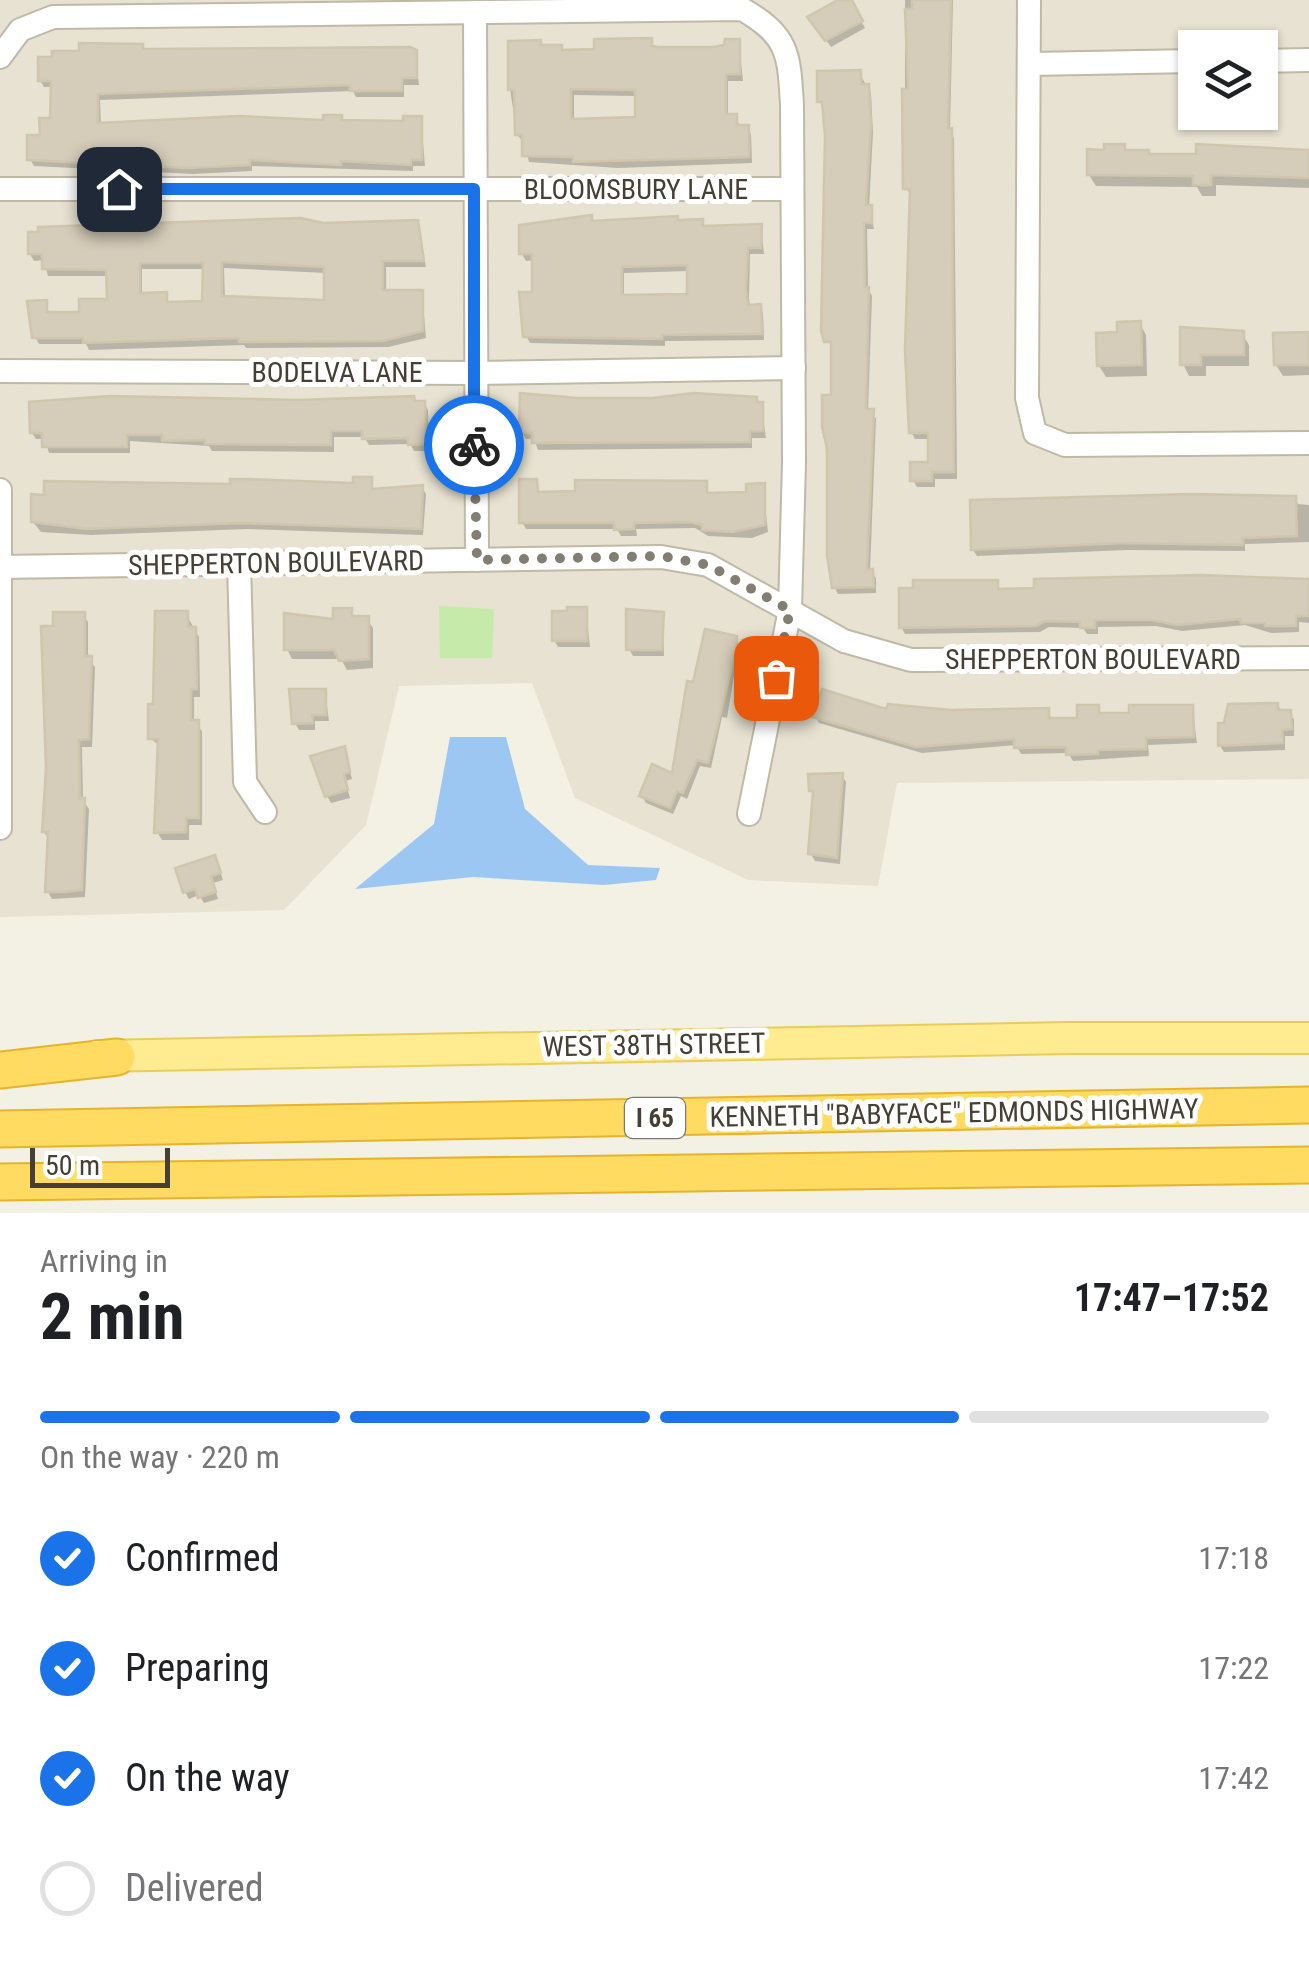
<!DOCTYPE html>
<meta charset="utf-8">
<style>
body{margin:0;font-family:"Roboto Condensed",sans-serif;background:#f6f6f6;color:#202124;height:100vh;display:flex;flex-direction:column;font-size:38px;white-space:nowrap}
*{box-sizing:border-box;margin:0}
p{font-size:32px;color:#757577}
.icon{flex:none;width:55px;height:55px;fill:none;stroke:currentColor;stroke-width:2;stroke-linecap:round;stroke-linejoin:round}
.map{position:relative;height:1213px;overflow:hidden}
.details{display:flex;flex-direction:column;background:#fff;flex:1}
.details>*{flex:none}
.controls{position:absolute;left:1178px;top:30px;display:grid;gap:20px}
.controls a{display:grid;place-items:center;width:100px;height:100px;border-radius:0px;background:#fff;box-shadow:0 2px 8px #0004;font-size:50px}
.scale{position:absolute;left:30px;bottom:25px;width:140px;box-sizing:border-box;padding-left:10px;border:5px solid #454033;border-top:0;font-size:28px;line-height:35px;white-space:nowrap;color:#454033;-webkit-text-stroke:8px #fff;paint-order:stroke}
.pin{position:absolute;display:grid;place-items:center;width:85px;height:85px;color:#fff;margin:-42px;border-radius:20px;box-shadow:0 5px 15px #0006}
.courier{position:absolute;display:grid;place-items:center;width:100px;height:100px;margin:-50px;border:8px solid #1a73e8;border-radius:50%;background:#fff;color:#222;box-shadow:0 2px 12px #0007}
.overview em{font-style:normal;font-weight:700}
.overview div{display:flex;flex-direction:column-reverse}
.overview{display:flex;align-items:center;justify-content:space-between;height:170px;padding:0 40px}
h1{font-size:65px;font-weight:700;line-height:75px}
.bar{display:grid;grid-template-columns:repeat(4,1fr);gap:15px 10px;align-content:center;height:120px;padding:0 40px}
.bar i{height:12px;border-radius:8px;background:#e0e0e0}
.bar .selected{background:#1a73e8}
.bar p{grid-column:span 4}
ol{padding:0 40px;list-style:none}
li{display:flex;align-items:center;gap:30px;height:110px}
li p{margin-inline-start:auto}
li .icon{padding:10px;border-radius:50%;background:#1a73e8;color:#fff;stroke-width:4}
li:last-child{color:#757577}
li i{width:55px;height:55px;border:5px solid #e0e0e0;border-radius:50%}
.map>svg:first-child{display:block}
</style>
<div class="map">
<svg width="1309" height="1213" viewBox="0 0 1309 1213">
<rect width="100%" height="100%" fill="#f3f0e4"/>
<path fill="#e7e2d1" fill-rule="evenodd" d="M0,0H1309V779L897,783L878,886L748,880L575,798L532,683L399,686L366,825L284,910L0,917ZM1195,48H1260V112H1195Z"/>
<path fill="#c6eaaa" d="M439,606L494,609L492,658H440Z"/>
<path fill="#9cc7f3" d="M450,737H506L525,809L588,865L660,868L656,880L604,885L473,877L355,889L434,824Z"/>
<g fill="#0003" fill-rule="evenodd">
<path d="M843,0H849L865,28L831,47L810,18Z"/>
<path d="M905,0H953L950,131L954,138L957,479H935V487H917L913,480L931,465V439H915L911,432L912,195L905,188Z"/>
<path d="M650,41L655,49H713L739,42L743,81H728V117H736L740,127H747L751,134L752,163L618,168L529,162L524,142L517,135L510,89L542,48L597,51ZM574,95L638,96V120L574,122Z"/>
<path d="M155,52H415L419,85H404V97H356L353,91L100,100L101,126L405,124L421,119L425,166H413V171L252,166V171L193,174L34,166L30,159L53,120L54,87H44L40,80Z"/>
<path d="M859,73L871,93L873,133L869,207L874,229H867L868,289L872,296L868,411L876,418L870,571L876,578V593L838,594L830,579L824,397H833V349L824,331L825,110L820,102Z"/>
<path d="M1124,147L1127,152L1150,157L1309,152V188L1216,185V196H1202L1197,187L1096,186L1089,175V151Z"/>
<path d="M591,218L594,224L702,222L706,229L761,227L764,254H750L749,298L750,307L759,306L763,313L764,340L665,341V346L530,343L526,336L535,295V260L526,261L522,254ZM689,271V297L624,298V273Z"/>
<path d="M416,222L426,267H386V293H422L426,338L388,347L246,348L244,345L89,350L86,344H39L35,337L45,303L49,315H82L109,302L108,276H48L44,260L34,261L30,254L118,225ZM224,268L326,273V303L225,299ZM142,269H205L204,304L169,305L165,295H142Z"/>
<path d="M1140,324L1146,335L1147,376L1106,377L1099,366L1120,335Z"/>
<path d="M1224,329L1226,334H1242L1249,345V366H1206V376H1189L1183,364L1182,330Z"/>
<path d="M1309,335V375L1283,376L1276,365Z"/>
<path d="M522,396L761,404L766,438H752V448L538,450L534,439H526L522,432Z"/>
<path d="M416,403H424L428,410L429,451H414L410,444L369,445L364,437H334V452L212,451L209,446L130,441V453H49L45,439H36L32,433Z"/>
<path d="M370,480L374,491L422,488L426,494L423,535L247,529L91,535L41,532L33,522L356,486Z"/>
<path d="M536,482L540,494L705,484L709,495L749,494L763,486L768,532L752,538L708,536L695,528L636,529L637,536H621L617,529H526L522,522Z"/>
<path d="M1295,499L1298,504L1309,505V542L1245,544V551L1127,550L977,556L973,550Z"/>
<path d="M1309,582V623L1299,622V632L1271,633L1245,625L1182,631L1156,626L1098,627V634H1087L1083,628L1049,627L1040,632L905,634L901,627L996,583L1001,591Z"/>
<path d="M351,610L355,619H367L373,628V668L347,670L341,659H292L287,649Z"/>
<path d="M586,610L590,647H558L554,640Z"/>
<path d="M186,614L199,637L200,697H194V723L202,731V825H189V840H162L157,832L160,746L150,738L155,707Z"/>
<path d="M83,615L88,622V659L95,667L92,747H82L83,801L89,809L85,897L52,899L48,892L49,839L44,832L56,629Z"/>
<path d="M663,622L664,656H633L629,649Z"/>
<path d="M735,638L739,645L727,718L722,717L711,768L700,766L687,799L681,796L673,814L646,803L642,796L674,776L695,685Z"/>
<path d="M325,691L329,721H315V730H299L295,723Z"/>
<path d="M1277,706L1294,719V736H1285V750L1224,752L1220,746Z"/>
<path d="M1192,707L1197,743L1148,745L1149,756L1073,761L1068,753L1021,754L1016,745L922,753L819,723L815,716L1048,711L1052,721H1080L1097,708L1102,716Z"/>
<path d="M344,749L352,779L345,781L350,798L331,803L327,796Z"/>
<path d="M842,776L846,782L840,864L815,861L811,854L815,798L811,791Z"/>
<path d="M218,865L223,880L213,883L218,899L204,903L199,895L189,899L185,892Z"/>
</g>
<g fill="#d5cdb9" stroke="#d0c6ab" stroke-width="2.5" fill-rule="evenodd">
<path d="M838,0H852L863,21L825,41L807,17Z"/>
<path d="M912,0H951L948,129L952,128L954,472H932V481H910V462H928V433H909L905,350L910,189H903L902,89H908L905,9H912Z"/>
<path d="M652,38V46L658,47H713L724,45L725,39H740V74H726V114H737V125H749V157L573,162V157L522,156V135H515L514,90H508V41L541,40V45H562V50L594,49V39ZM571,89L635,90V117L571,119Z"/>
<path d="M79,43L143,44V49H155L410,47L417,50V78H402V91H350V85L98,94V123L239,116L323,120V115H342V120L403,121V116H422V160H411V165L341,161V165L250,160V165L188,168L27,160V135H40L39,118H50L51,81H38V57H52V51H79Z"/>
<path d="M861,70V84H869L871,124L866,205H872V223H864L865,287H869L866,409H874L867,569H873L874,587L832,588L827,555V448L822,427V395H831V342H824L821,331L825,136L822,102H817V71Z"/>
<path d="M1104,144H1125V150H1149V154H1196V144L1309,150V178L1211,175V185H1193V176L1087,175V149L1104,150Z"/>
<path d="M592,215V221L678,216V220L703,219V226L762,224L761,248H748L746,289L748,305L761,304L762,334L662,335V339L523,337L519,292H532V254H519V225ZM687,265V294L622,295V267Z"/>
<path d="M301,218L323,223L418,220L424,261H383V290H423V331L383,341L239,342V338L83,343V338H32L27,301L47,300V312H79V299H107L106,270L42,269V254H28V232H38V227ZM222,262L324,267V300L222,296ZM140,263H203L202,301L167,302V292L140,293Z"/>
<path d="M1141,321L1142,365L1097,366L1096,333L1117,332V322Z"/>
<path d="M1180,327L1244,331V355H1201V365H1180Z"/>
<path d="M1309,332V365H1274L1273,333Z"/>
<path d="M520,393L577,398H653L693,393L757,397V402H763V431H750V442L532,443V433H519Z"/>
<path d="M109,396L298,400L414,396L415,401H425L426,444L408,445V438L362,439V431H331V445L205,444V440L162,441V435H127V447H42V433H30L29,402Z"/>
<path d="M353,477H372V489L423,485L421,529L242,523L86,529L31,522V494L44,495V481L230,484V479H249L353,483Z"/>
<path d="M519,479H537L538,492L575,491V480L707,481V493L746,492V484L765,483V525L733,532L702,530V525L690,522L634,523V529L614,530V523H519Z"/>
<path d="M1191,494L1296,496L1297,536L1243,538V545L1122,543L971,550L970,500Z"/>
<path d="M1201,575L1309,579V616H1296V626H1265V623H1241L1240,619L1177,625L1151,620H1095V628H1080V622L1045,621L1036,626L899,628V588H913V580H998V589L1034,588V579Z"/>
<path d="M567,607H587V641H552V611H567Z"/>
<path d="M333,608H352V616H369V659L339,661L334,650H284V613L333,619Z"/>
<path d="M626,609L664,612L662,650H626Z"/>
<path d="M155,611H188V627H196L197,689H191V720H199V818H186V832L154,833L158,739H148V704H153Z"/>
<path d="M53,612H85V656H92L89,739L79,740L80,798H85L82,890L66,892H45L48,832H42L46,768L41,626H53Z"/>
<path d="M705,629L737,636L736,651L708,763L697,760L683,793L677,791L670,808L639,796L652,764L672,773L687,681L693,682Z"/>
<path d="M289,689H326V715H312L313,723L292,724Z"/>
<path d="M822,689L886,709L888,704L951,710L1049,708V718H1077V705H1099V713H1129V705H1193L1194,737L1146,738V749L1098,750V754L1066,755V747L1014,748V739L916,747L812,717Z"/>
<path d="M1278,703V710H1291L1292,729L1282,730L1283,743L1218,746V723H1224L1228,704Z"/>
<path d="M345,746L350,772L344,774L348,790L325,797L310,756Z"/>
<path d="M843,773L837,858L808,854L813,791H809L808,774Z"/>
<path d="M215,855L221,873L211,876L216,892L198,898L195,889L183,893L175,868Z"/>
</g>
<g fill="none" stroke-linecap="round" stroke-linejoin="round">
<defs>
<g id="minor">
<path d="M1029,0L1027,398L1035,433L1065,445L1309,443"/>
<path d="M475,12L477,560"/>
<path d="M0,57L20,30L53,17L742,9C789,36 789,54 792,105L794,462L790,610L749,814"/>
<path d="M1260,61L1309,60"/>
<path d="M1030,64L1195,61"/>
<path d="M0,189H792"/>
<path d="M0,371L474,373L794,368"/>
<path d="M0,490V828"/>
<path d="M239,563L245,782L265,812"/>
<path d="M0,567L661,557L708,565L844,641L911,660L1309,658"/>
</g>
<path id="major" d="M97,1056L1069,1038H1309"/>
<g id="highway">
<path d="M0,1070L117,1057"/>
<path d="M0,1129L1309,1105"/>
<path d="M0,1182L1309,1165"/>
</g>
</defs>
<use href="#minor" stroke="#bfb9a6" stroke-width="26"/>
<use href="#major" stroke="#e9cd5b" stroke-width="34"/>
<use href="#highway" stroke="#e5b42c" stroke-width="39"/>
<use href="#minor" stroke="#fff" stroke-width="22"/>
<use href="#major" stroke="#ffeb90" stroke-width="30"/>
<use href="#highway" stroke="#ffdb62" stroke-width="35"/>
</g>
<g fill="none" stroke-linecap="round" stroke-linejoin="round">
<path stroke="#827e71" stroke-width="10" stroke-dasharray="0 18" d="M474,445L477,560L661,556L708,565L790,610L776,678"/>
<path stroke="#1a73e8" stroke-width="12" d="M119,189H474V445"/>
</g>
<g text-anchor="middle" dominant-baseline="central" stroke-width="10" stroke-linejoin="round" paint-order="stroke">
<rect fill="#fff" stroke="#7d7970" stroke-width="2.5" x="625" y="1098" width="60" height="40" rx="8"/>
<g font-size="25" font-weight="bold" fill="#454033">
<text x="655" y="1118">I 65</text>
</g>
<g font-size="28" fill="#454033" stroke="#fff">
<text x="636" y="189">BLOOMSBURY LANE</text>
<text x="337" y="372">BODELVA LANE</text>
<text transform="translate(276 563) rotate(-1)">SHEPPERTON BOULEVARD</text>
<text x="1093" y="659">SHEPPERTON BOULEVARD</text>
<text transform="translate(654 1045) rotate(-1)">WEST 38TH STREET</text>
<text transform="translate(954 1113) rotate(-1)">KENNETH "BABYFACE" EDMONDS HIGHWAY</text>
</g>
</g>
</svg>
<div class="controls">
<a><svg class="icon" aria-label="layers" viewBox="0 0 24 24"><path d="M12 4l9 5-9 5-9-5zM3 14l9 5 9-5"/></svg></a>
</div>
<div class="scale">50 m</div>
<div class="pin" style="left:776px;top:678px;background:#ea580c"><svg class="icon" aria-label="bag" viewBox="0 0 24 24"><path d="M5 8h14l-1 12H6zM9 8a3 3 0 0 1 6 0"/></svg></div>
<div class="pin" style="left:119px;top:189px;background:#1f2937"><svg class="icon" aria-label="home" viewBox="0 0 24 24"><path d="M3 11l9-7 9 7M6 9v11h12V9"/></svg></div>
<div class="courier" style="left:474px;top:445px"><svg class="icon" aria-label="bike" viewBox="0 0 24 24"><circle cx="6" cy="16" r="4"/><circle cx="18" cy="16" r="4"/><path d="M6 16l4-8h5l3 8M10 8l3 8H6M13 5h3"/></svg></div>
</div>
<section class="details">
<div class="overview"><div><h1>2 min</h1><p>Arriving in</p></div><em>17:47–17:52</em></div>
<div class="bar"><i class="selected"></i><i class="selected"></i><i class="selected"></i><i></i><p>On the way · 220 m</p></div>
<ol>
<li><svg class="icon" aria-label="check" viewBox="0 0 24 24"><path d="M5 12l5 5 9-10"/></svg>Confirmed<p>17:18</p></li>
<li><svg class="icon" aria-label="check" viewBox="0 0 24 24"><path d="M5 12l5 5 9-10"/></svg>Preparing<p>17:22</p></li>
<li><svg class="icon" aria-label="check" viewBox="0 0 24 24"><path d="M5 12l5 5 9-10"/></svg>On the way<p>17:42</p></li>
<li><i></i>Delivered</li>
</ol>
</section>
